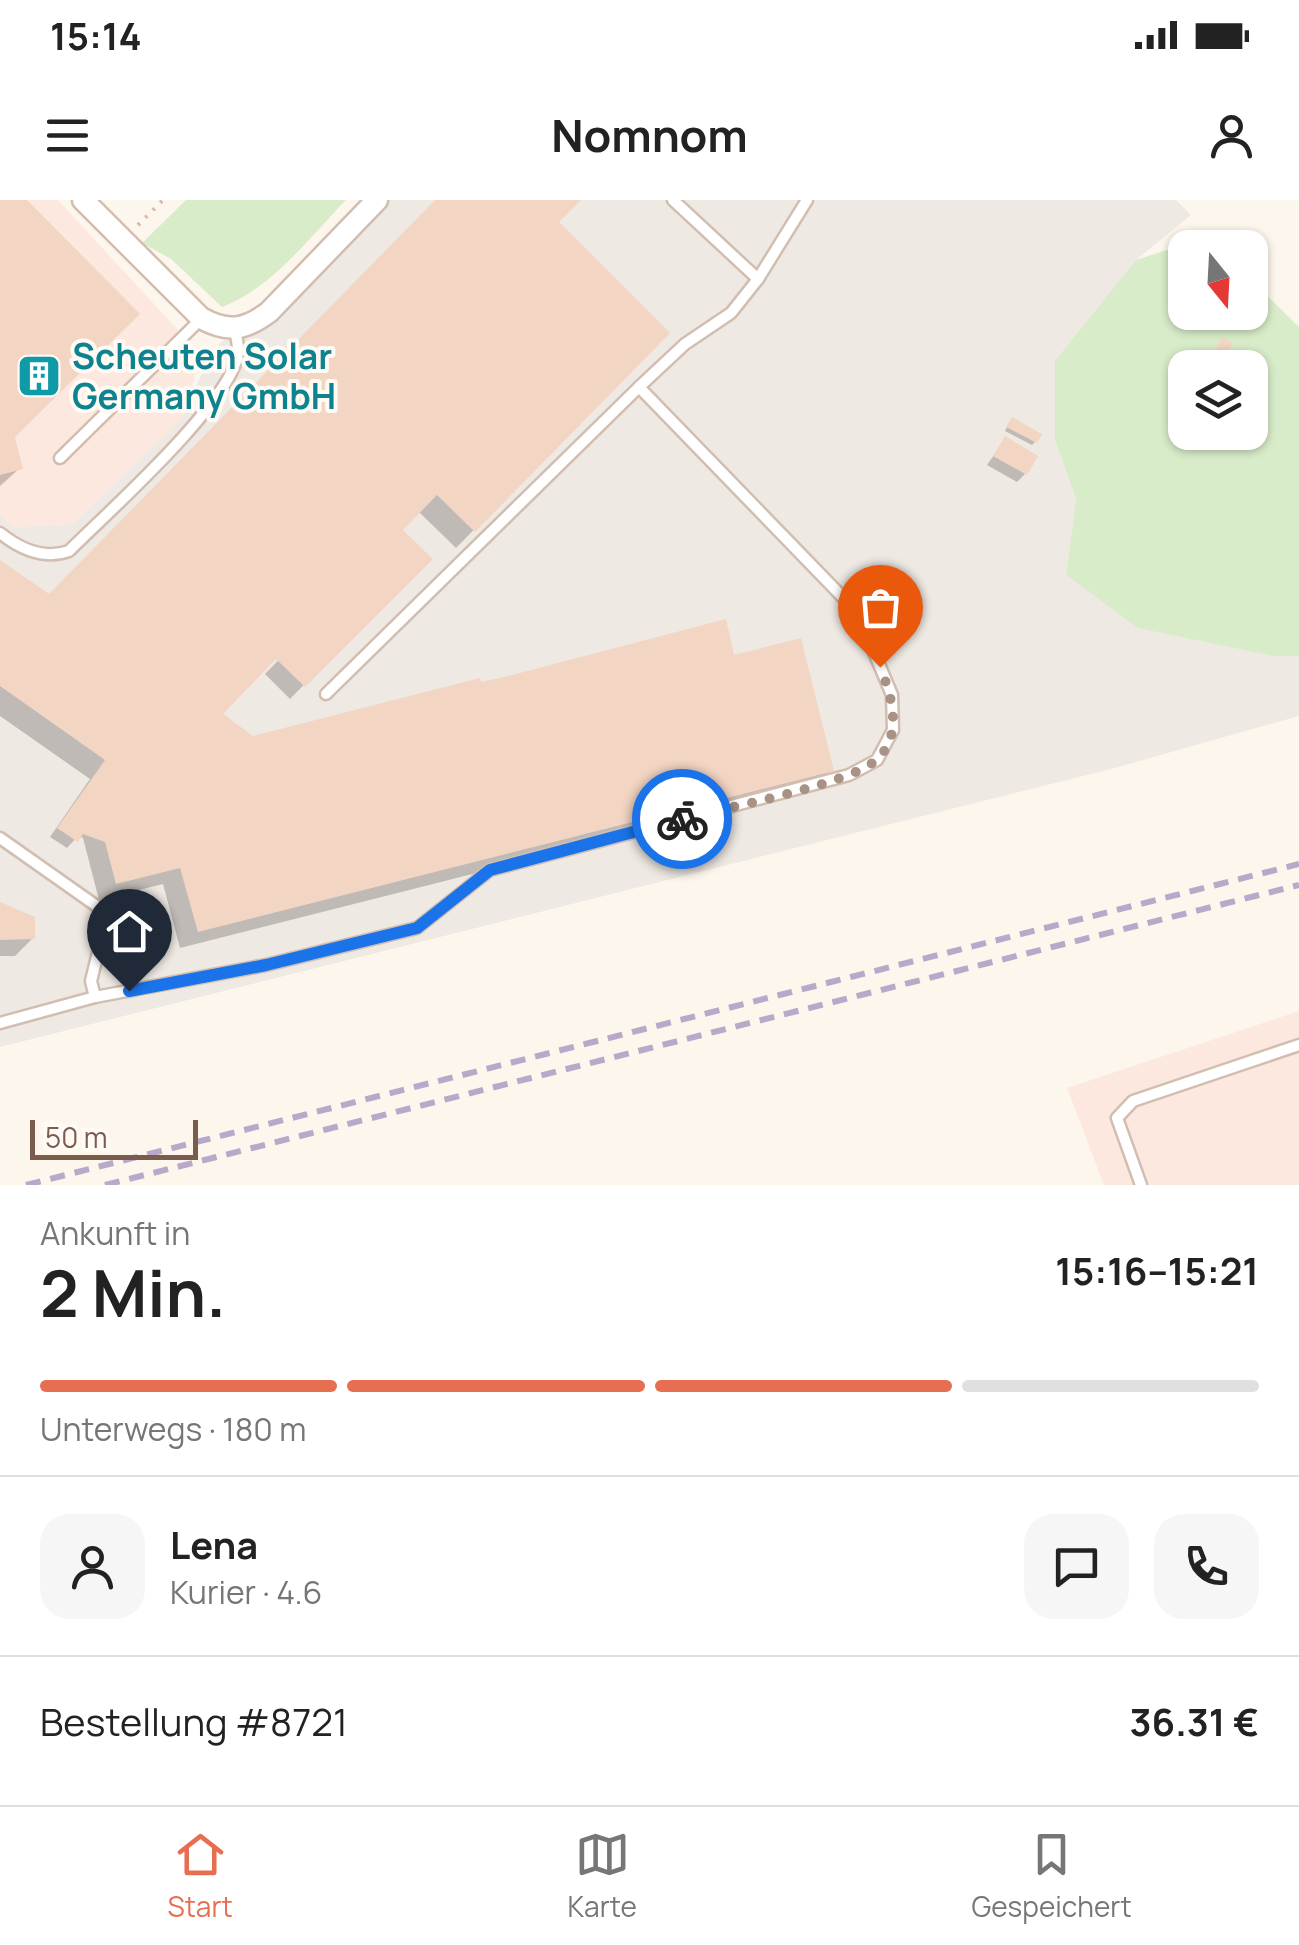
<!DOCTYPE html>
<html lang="de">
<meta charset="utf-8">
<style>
body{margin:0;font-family:Manrope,sans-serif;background:#f6f6f6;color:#222;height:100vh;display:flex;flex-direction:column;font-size:38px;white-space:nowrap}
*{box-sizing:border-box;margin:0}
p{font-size:32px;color:#767676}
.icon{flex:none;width:55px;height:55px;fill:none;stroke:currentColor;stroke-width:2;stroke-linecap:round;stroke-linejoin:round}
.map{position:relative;height:985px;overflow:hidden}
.drawer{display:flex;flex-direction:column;background:#fff;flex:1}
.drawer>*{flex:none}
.needle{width:65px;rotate:162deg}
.fabs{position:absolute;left:1168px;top:30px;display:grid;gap:20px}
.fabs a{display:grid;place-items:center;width:100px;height:100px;border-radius:20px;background:#fff;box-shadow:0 2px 8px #0004;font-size:50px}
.scale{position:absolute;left:30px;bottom:25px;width:168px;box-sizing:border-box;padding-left:10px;border:5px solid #7a5c4d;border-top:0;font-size:28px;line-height:35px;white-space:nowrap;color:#7a5c4d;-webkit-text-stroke:8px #fffaf3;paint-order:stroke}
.pin{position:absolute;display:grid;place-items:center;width:85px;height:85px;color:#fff;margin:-102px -42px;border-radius:50% 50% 50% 0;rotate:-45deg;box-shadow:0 0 10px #0007}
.pin .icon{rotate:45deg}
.courier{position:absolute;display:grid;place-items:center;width:100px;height:100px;margin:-50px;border:8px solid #1a73e8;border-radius:50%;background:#fff;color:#222;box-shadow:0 2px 12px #0007}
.overview em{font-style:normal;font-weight:700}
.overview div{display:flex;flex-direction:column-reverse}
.overview{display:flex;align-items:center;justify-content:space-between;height:170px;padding:0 40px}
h1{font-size:65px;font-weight:700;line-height:75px}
.bar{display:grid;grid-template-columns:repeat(4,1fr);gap:15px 10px;align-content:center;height:120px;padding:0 40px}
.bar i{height:12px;border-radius:8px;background:#e0e0e0}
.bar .selected{background:#e76f51}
.bar p{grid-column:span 4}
.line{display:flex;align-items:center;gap:25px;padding:0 40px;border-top:2px solid #e0e0e0}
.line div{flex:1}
.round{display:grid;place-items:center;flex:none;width:105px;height:105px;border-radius:30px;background:#f6f6f6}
.status{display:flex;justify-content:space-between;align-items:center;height:70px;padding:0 50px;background:#fff;direction:ltr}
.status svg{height:28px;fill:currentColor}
header{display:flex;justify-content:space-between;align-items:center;height:130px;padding:0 40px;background:#fff;font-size:45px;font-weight:700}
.tabs{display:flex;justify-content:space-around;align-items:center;height:140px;border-top:2px solid #e0e0e0;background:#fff;font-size:28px;color:#767676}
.tabs a{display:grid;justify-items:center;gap:5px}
.tabs .selected{color:#e76f51}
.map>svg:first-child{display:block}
</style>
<div class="status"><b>15:14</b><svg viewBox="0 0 49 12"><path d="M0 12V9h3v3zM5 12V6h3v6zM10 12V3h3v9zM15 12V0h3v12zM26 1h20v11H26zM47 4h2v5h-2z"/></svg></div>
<header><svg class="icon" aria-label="menu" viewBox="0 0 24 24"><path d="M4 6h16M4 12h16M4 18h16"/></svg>Nomnom<svg class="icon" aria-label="person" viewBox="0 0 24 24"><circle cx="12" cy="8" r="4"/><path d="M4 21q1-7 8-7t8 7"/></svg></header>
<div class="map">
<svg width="1299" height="985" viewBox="0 0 1299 985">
<rect width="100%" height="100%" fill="#fdf6ec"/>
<g fill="#fde8e0">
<path d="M0,0H58L201,155L182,218L73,324L13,327L0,314Z"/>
<path d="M1299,811V985H1104L1067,888Z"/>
</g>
<path fill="#efe9e4" d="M388,0H1176L1191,15L1136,60L1055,240L1076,299L1066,374L1273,456H1299V516L1111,569L0,847V314L13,327L73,324L182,218L211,153L230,133L272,115Z"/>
<g fill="#d8ecc9" fill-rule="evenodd">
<path d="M186,0H346C310,37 271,89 222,107L171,59L142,43Z"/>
<path d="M1207,37L1217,47L1185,48V112H1250V79L1299,127V456H1273L1138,428L1066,375L1076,299L1055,240V161L1136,60ZM1185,168H1250V232H1185Z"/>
</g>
<g fill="#0003">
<path d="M0,0H23L12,237L20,268L0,286Z"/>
<path d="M438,0H577L556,22L667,133L456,348L418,311L400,330L381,406L290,499L265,474L356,381L219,511L253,538L479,485L732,458L831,570L813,588L180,748L163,684L99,700L83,638L78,636L67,648L50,637L90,579L0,516V362L49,397Z"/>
<path d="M1009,223L1035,242L1032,245L1005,231Z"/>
<path d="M1005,239L1025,274L1017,282L987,265Z"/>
<path d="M0,704L33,738L15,756H0Z"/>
</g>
<g fill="#f3d5c3">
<path d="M0,0H27L140,114L15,237L23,269L0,275Z"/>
<path d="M435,0H581L559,22L670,133L475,332L437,295L403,330L433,359L305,487L276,459L223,514L253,536L480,478L481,482L504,477L726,419L734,455L801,438L834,571L198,732L180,668L116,684L105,642L83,634L78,642L57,628L105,560L0,486V360L49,394Z"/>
<path d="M1223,137L1233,144L1222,159L1213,153Z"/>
<path d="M1012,217L1042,234L1037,243L1006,227Z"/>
<path d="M1005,236L1038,256L1027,275L993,256Z"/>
<path d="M0,702L35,717V739L0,740Z"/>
</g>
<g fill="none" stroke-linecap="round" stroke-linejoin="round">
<defs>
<g id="service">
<path d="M673,0L758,79"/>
<path d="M60,258L201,119"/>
<path d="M0,333C20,349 44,360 69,351C107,313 232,202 238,153C239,146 236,137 235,130"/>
<path d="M326,494L639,187"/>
<path d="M0,638L98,707L106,720L91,781L95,797"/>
<path d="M0,823L95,797L266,765L417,728L490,670L849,575L877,560L893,530L892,495L857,412L639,187L685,144L731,113L758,79L807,0"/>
<path d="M1141,985L1117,918L1133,901L1299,845"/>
</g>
<path id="minor" d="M83,0L201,118C228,133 245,130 269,112L377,0"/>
</defs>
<use href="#service" stroke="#d1beb0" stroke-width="15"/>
<use href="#minor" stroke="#d1beb0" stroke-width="25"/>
<path stroke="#d9b8a5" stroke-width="4" stroke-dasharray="2.5 8" stroke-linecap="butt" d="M138,25L163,0"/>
<use href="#service" stroke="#fff" stroke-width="10"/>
<use href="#minor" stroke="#fff" stroke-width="20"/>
<g stroke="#b9a8c9" stroke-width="6" stroke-dasharray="15 10" stroke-linecap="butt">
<path d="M26,985L1299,664"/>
<path d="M105,985L1299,685"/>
</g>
</g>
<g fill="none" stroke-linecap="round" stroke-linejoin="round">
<path stroke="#a89285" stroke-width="10" stroke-dasharray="0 18" d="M682,619C725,608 846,585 875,561C904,537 892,496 880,467"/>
<path stroke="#1a73e8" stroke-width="12" d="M129,791L266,765L417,728L490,670L682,619"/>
</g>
<defs>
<symbol id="building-square" viewBox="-11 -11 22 22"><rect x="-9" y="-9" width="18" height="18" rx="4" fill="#0f9aa8" stroke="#fffaf3"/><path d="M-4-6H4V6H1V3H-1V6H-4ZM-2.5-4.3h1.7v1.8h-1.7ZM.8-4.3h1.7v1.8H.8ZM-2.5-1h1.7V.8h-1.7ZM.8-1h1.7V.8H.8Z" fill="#fff"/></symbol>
</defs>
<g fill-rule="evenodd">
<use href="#building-square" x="14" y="151" width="50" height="50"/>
</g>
<g text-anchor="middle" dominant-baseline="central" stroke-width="8" stroke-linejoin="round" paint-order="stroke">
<g font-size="35" font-weight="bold" fill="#0d838f" stroke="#fffaf3" text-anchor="start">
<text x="72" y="156">Scheuten Solar<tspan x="72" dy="40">Germany GmbH</tspan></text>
</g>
</g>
</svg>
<div class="fabs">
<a><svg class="needle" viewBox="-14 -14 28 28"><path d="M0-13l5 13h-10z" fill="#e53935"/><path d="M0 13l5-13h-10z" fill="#767676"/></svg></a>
<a><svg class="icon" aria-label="layers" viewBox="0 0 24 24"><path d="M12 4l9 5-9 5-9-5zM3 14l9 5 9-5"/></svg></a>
</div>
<div class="scale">50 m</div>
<div class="pin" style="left:880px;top:467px;background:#ea580c"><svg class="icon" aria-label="bag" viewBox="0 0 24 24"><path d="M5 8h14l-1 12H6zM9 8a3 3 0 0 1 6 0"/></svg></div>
<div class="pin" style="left:129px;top:791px;background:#1f2937"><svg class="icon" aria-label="home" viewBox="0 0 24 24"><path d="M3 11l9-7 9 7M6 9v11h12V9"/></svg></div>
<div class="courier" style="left:682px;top:619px"><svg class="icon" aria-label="bike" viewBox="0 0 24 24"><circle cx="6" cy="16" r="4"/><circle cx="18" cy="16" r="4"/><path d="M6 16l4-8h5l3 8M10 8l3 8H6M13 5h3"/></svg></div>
</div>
<section class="drawer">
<div class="overview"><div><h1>2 Min.</h1><p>Ankunft in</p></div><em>15:16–15:21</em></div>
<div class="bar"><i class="selected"></i><i class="selected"></i><i class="selected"></i><i></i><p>Unterwegs · 180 m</p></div>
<div class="line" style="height:180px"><a class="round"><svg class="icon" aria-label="person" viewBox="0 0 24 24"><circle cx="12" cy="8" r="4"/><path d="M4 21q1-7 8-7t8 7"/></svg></a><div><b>Lena</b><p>Kurier · 4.6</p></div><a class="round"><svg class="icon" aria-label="chat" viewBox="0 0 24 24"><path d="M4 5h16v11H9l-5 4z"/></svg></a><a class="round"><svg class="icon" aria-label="phone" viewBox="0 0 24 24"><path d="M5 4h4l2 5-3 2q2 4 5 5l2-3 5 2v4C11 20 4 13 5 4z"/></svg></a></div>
<div class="line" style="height:130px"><div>Bestellung #8721</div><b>36.31 €</b></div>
</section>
<nav class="tabs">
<a class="selected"><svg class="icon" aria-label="home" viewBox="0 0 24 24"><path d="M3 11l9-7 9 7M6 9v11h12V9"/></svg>Start</a>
<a><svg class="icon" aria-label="map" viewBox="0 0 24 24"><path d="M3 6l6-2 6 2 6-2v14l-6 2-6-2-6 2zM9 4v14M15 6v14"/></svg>Karte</a>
<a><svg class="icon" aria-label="saved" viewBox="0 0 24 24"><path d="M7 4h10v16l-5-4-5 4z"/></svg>Gespeichert</a>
</nav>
